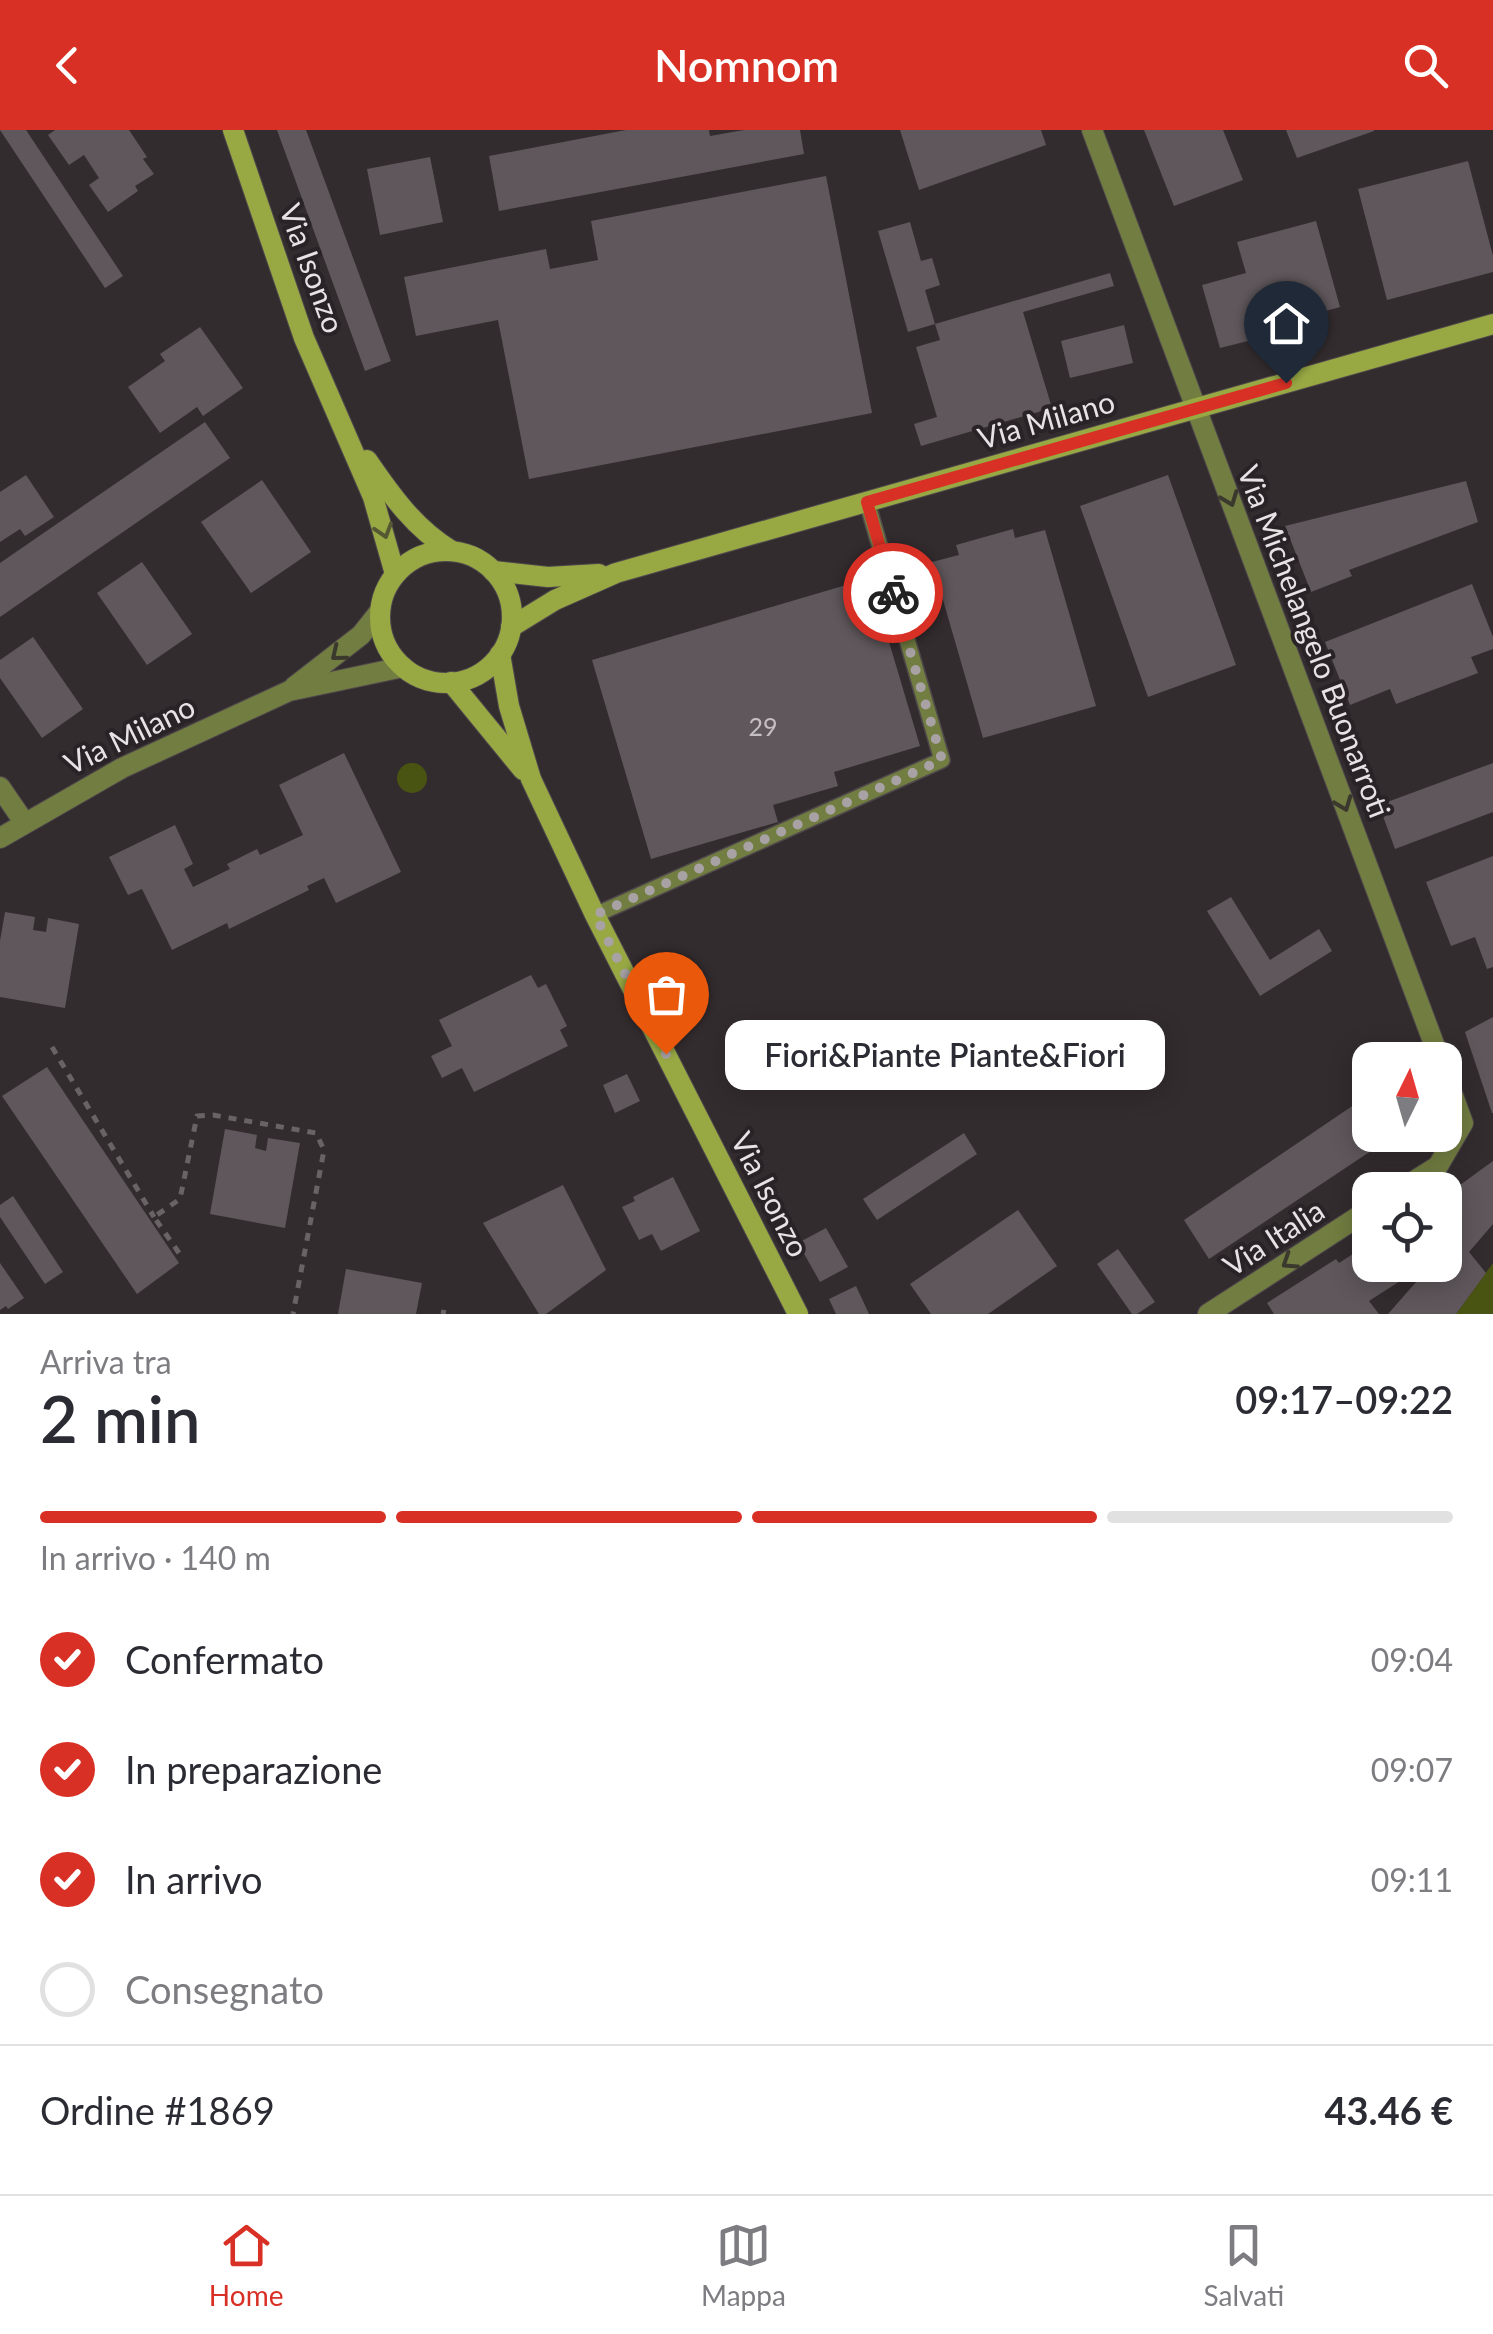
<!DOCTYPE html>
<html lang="it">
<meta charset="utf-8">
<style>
body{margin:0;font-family:Lato,sans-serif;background:#f2f2f3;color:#2b2b33;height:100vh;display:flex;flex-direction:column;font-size:38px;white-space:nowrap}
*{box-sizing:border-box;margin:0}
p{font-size:32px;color:#7c7c81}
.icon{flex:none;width:55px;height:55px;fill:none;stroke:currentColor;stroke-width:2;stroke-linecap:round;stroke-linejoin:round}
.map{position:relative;height:1184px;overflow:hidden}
.details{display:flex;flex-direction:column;background:#fff;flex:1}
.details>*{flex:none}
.needle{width:65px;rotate:5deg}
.buttons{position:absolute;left:1352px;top:912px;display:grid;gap:20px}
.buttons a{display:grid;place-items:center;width:110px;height:110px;border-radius:20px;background:#fff;box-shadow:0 5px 25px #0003;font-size:50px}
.pin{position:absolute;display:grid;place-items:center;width:85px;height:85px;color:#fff;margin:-102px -42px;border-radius:50% 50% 50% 0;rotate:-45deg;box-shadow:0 0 10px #0007}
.pin .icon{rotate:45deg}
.courier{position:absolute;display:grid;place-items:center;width:100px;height:100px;margin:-50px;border:8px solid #d93025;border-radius:50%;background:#fff;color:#222;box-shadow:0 2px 12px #0007}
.bubble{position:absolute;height:70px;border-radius:20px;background:#fff;box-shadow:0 5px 25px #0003;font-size:32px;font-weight:600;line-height:70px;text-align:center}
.summary em{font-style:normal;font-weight:600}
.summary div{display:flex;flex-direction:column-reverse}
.summary{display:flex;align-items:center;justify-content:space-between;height:170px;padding:0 40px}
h1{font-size:65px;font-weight:600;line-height:75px}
.bar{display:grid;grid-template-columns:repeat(4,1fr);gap:15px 10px;align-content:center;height:120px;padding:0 40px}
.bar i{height:12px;border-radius:8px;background:#e1e1e2}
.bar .on{background:#d93025}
.bar p{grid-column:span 4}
.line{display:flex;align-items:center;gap:25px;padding:0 40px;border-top:2px solid #e1e1e2}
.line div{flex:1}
ol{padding:0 40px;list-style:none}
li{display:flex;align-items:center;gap:30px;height:110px}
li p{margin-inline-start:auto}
li .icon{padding:10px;border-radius:50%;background:#d93025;color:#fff;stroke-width:4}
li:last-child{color:#7c7c81}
li i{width:55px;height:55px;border:5px solid #e1e1e2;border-radius:50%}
header{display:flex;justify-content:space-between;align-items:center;height:130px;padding:0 40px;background:#d93025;color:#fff;font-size:45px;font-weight:600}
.tabs{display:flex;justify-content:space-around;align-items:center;height:140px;border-top:2px solid #e1e1e2;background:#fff;font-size:28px;color:#7c7c81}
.tabs a{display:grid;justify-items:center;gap:5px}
.tabs .on{color:#d93025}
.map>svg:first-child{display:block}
</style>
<header><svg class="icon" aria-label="back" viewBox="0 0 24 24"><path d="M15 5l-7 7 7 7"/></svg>Nomnom<svg class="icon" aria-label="search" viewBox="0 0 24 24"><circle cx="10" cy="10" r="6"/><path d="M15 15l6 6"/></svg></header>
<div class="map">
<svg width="1493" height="1184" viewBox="0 0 1493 1184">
<rect width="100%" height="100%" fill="#332c2f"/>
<g fill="#4a5412">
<circle cx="412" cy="648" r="15"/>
<path d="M1493,1133V1184H1456Z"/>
</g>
<g fill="#5f575b">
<path d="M0,0H26L123,146L105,158Z"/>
<path d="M55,0H129L147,27L143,29L154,44L135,56L138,61L108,82L89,55L99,48L84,25L69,35L48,5Z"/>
<path d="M277,0H306L391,231L365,241Z"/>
<path d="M626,0H709L710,6L744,0H800L804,24L499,81L489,26Z"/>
<path d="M900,0H1041L1046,15L919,60Z"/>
<path d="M1144,0H1223L1243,50L1174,76Z"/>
<path d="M1286,0H1374V1L1297,28Z"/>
<path d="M430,27L443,92L380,105L367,39Z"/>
<path d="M1468,31L1493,126V142L1387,170L1358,59Z"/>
<path d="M826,46L872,283L529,349L498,190L416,206L404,147L546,119L550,139L598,130L591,91Z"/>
<path d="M1316,91L1340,177L1261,199L1264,207L1220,218L1202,155L1246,143L1237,112Z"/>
<path d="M910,92L921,131L932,128L940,155L925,160L935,194L1110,143L1114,156L1023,182L1052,278L921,316L914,294L937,287L916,217L940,210L935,194L908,202L878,101Z"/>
<path d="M1124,195L1133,233L1070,248L1061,211Z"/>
<path d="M200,197L243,258L203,286L197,277L160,303L128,257L165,231L160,224Z"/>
<path d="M205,292L230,328L0,487V433Z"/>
<path d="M26,345L54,387L25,406L20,399L0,412V362Z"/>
<path d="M1168,345L1236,535L1148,567L1080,376Z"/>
<path d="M262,350L311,422L251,463L201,392Z"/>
<path d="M1466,351L1478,392L1349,440L1352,446L1311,462L1285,396Z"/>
<path d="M1013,399L1015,408L1045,400L1096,576L983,608L932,432L959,425L956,415Z"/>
<path d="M142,432L192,504L147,535L97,463Z"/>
<path d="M870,448L920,616L834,642L838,656L773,675L778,692L651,729L592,530Z"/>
<path d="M1472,454L1493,507V519L1471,527L1478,543L1396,574L1390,559L1350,575L1325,512Z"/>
<path d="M33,507L83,579L42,608L0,548V530Z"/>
<path d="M344,623L401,742L336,773L324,748L307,756L309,760L229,799L227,793L172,820L142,759L128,765L109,727L175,695L193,734L184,739L193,757L230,739L227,734L257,719L260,725L303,705L279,655Z"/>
<path d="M1493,633V682L1395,719L1379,675Z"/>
<path d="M1493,726V837L1487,839L1475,807L1451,816L1426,752Z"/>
<path d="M1231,767L1270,830L1319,799L1332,821L1260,866L1207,781Z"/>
<path d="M5,782L35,787L33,800L46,802L48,788L79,794L65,878L0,867V811Z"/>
<path d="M531,845L538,858L546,854L567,896L560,900L568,916L474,962L462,938L442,948L431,926L452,916L439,890Z"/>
<path d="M1493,887V983H1492L1465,902Z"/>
<path d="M47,937L179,1133L137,1164L2,966Z"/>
<path d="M627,944L640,971L615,983L603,955Z"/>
<path d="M1370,964V1005H1395L1209,1129L1184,1090Z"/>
<path d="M225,999L257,1005L255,1018L266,1021L268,1008L300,1013L285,1098L210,1084Z"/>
<path d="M964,1003L977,1024L877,1090L863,1069Z"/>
<path d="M1493,1031V1094L1469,1122L1486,1143L1456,1184H1388L1431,1135H1445V1066Z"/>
<path d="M673,1047L700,1101L661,1121L652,1104L639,1110L622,1077L635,1071L633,1067Z"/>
<path d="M563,1055L606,1140L546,1184H539L483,1093Z"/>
<path d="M13,1066L63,1142L45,1154L0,1087V1075Z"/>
<path d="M1018,1080L1057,1136L988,1184H931L910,1154Z"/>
<path d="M826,1098L848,1137L820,1152L798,1113Z"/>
<path d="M1370,1113V1135H1425L1369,1171L1379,1184H1274L1267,1173L1336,1129L1339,1133Z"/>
<path d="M1118,1119L1155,1172L1137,1184H1132L1097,1134Z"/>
<path d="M0,1133L24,1168L8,1179L6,1176L0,1180Z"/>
<path d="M346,1139L422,1153L416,1184H338Z"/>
<path d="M856,1156L869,1184H836L829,1169Z"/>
</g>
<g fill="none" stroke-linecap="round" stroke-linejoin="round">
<defs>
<path id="lane" d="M595,785L942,630L867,372"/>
<g id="street">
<path d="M1092,0L1440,930"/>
<path d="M294,557L361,505L380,481"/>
<path d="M0,657L24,692"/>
<path d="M0,708L122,638L289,561L403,537"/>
<path d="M1400,1060L1438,1036L1463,993L1445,944"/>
<path d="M1208,1184L1370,1079"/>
</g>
<g id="secondary">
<path d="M233,0L304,208L373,367L395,444"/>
<path d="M367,330C391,365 415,399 452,421"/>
<circle cx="446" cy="487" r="66"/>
<path d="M493,441L548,447L599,444"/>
<path d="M511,497L555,470L616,443L1493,194"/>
<path d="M500,524L509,576L531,649L595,785L798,1184"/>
<path d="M451,552L523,640"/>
</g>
</defs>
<use href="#lane" stroke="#50494c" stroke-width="18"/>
<use href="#street" stroke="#50494c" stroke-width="22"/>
<use href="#secondary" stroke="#50494c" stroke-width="22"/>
<g stroke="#696365" stroke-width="5" stroke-dasharray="8 8" stroke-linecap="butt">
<path d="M52,917L154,1087"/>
<path d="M179,1123L154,1087L180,1069L197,986L213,985L316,1003L324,1020L293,1184"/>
<path d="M443,1184L444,1180"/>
</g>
<use href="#lane" stroke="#727d41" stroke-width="15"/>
<use href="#street" stroke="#727d41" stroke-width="20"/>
<use href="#secondary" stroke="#98a944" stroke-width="20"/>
</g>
<defs><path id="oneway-chevron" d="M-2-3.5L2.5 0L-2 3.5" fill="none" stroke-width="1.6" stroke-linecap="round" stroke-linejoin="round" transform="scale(2.5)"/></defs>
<g stroke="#3b392d">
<use href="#oneway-chevron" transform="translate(1230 369) rotate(69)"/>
<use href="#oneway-chevron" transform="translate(338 524) rotate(141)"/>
<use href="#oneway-chevron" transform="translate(1344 674) rotate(69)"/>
<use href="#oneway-chevron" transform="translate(1289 1132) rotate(147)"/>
</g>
<use stroke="#555832" href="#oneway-chevron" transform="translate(384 401) rotate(73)"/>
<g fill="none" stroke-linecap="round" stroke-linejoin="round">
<path stroke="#a8a2a5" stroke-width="10" stroke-dasharray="0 18" d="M666,924L595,785L942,630L893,463"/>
<path stroke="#d93025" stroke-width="12" d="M893,463L867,372L1286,253"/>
</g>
<g text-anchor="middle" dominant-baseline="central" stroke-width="8" stroke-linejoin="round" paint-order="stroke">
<g font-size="25" fill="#c5bfc2">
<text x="763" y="596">29</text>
</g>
<g font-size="30" fill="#e7e2e4" stroke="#292226">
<text transform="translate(313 138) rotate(70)">Via Isonzo</text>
<text transform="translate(1046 289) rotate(-16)">Via Milano</text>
<text transform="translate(1315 511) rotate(69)">Via Michelangelo Buonarroti</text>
<text transform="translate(129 604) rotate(-26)">Via Milano</text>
<text transform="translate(771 1064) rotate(63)">Via Isonzo</text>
<text transform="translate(1273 1107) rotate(-33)">Via Italia</text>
</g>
</g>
</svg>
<div class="buttons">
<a><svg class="needle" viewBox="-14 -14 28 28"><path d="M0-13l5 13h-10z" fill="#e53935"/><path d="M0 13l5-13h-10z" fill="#7c7c81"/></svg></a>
<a><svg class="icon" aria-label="locate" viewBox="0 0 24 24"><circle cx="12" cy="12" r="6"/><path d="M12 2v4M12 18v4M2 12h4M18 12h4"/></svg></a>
</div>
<div class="pin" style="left:666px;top:924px;background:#ea580c"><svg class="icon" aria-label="bag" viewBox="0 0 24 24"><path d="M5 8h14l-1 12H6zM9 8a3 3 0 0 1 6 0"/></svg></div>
<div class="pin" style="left:1286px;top:253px;background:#1f2937"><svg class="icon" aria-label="home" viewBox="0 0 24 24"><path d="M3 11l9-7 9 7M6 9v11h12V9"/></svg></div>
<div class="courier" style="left:893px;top:463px"><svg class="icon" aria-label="bike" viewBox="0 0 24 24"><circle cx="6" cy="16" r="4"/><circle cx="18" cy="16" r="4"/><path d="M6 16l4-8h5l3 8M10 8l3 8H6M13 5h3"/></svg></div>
<div class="bubble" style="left:725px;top:890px;width:440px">Fiori&amp;Piante Piante&amp;Fiori</div>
</div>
<section class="details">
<div class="summary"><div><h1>2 min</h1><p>Arriva tra</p></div><em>09:17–09:22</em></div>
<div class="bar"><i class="on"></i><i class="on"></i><i class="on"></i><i></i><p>In arrivo · 140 m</p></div>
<ol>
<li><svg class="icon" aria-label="check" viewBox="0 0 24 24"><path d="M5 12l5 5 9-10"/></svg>Confermato<p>09:04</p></li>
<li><svg class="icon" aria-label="check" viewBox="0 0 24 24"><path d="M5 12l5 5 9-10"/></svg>In preparazione<p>09:07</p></li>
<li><svg class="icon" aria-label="check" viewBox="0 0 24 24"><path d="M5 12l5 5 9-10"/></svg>In arrivo<p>09:11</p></li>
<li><i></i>Consegnato</li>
</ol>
<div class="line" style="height:130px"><div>Ordine #1869</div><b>43.46 €</b></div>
</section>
<nav class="tabs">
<a class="on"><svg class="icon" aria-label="home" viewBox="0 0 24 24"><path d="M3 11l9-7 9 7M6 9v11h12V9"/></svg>Home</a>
<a><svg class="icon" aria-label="map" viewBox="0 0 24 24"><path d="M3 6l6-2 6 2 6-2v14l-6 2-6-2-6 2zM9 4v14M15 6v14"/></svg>Mappa</a>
<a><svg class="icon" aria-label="saved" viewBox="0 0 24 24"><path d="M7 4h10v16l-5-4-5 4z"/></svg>Salvati</a>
</nav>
